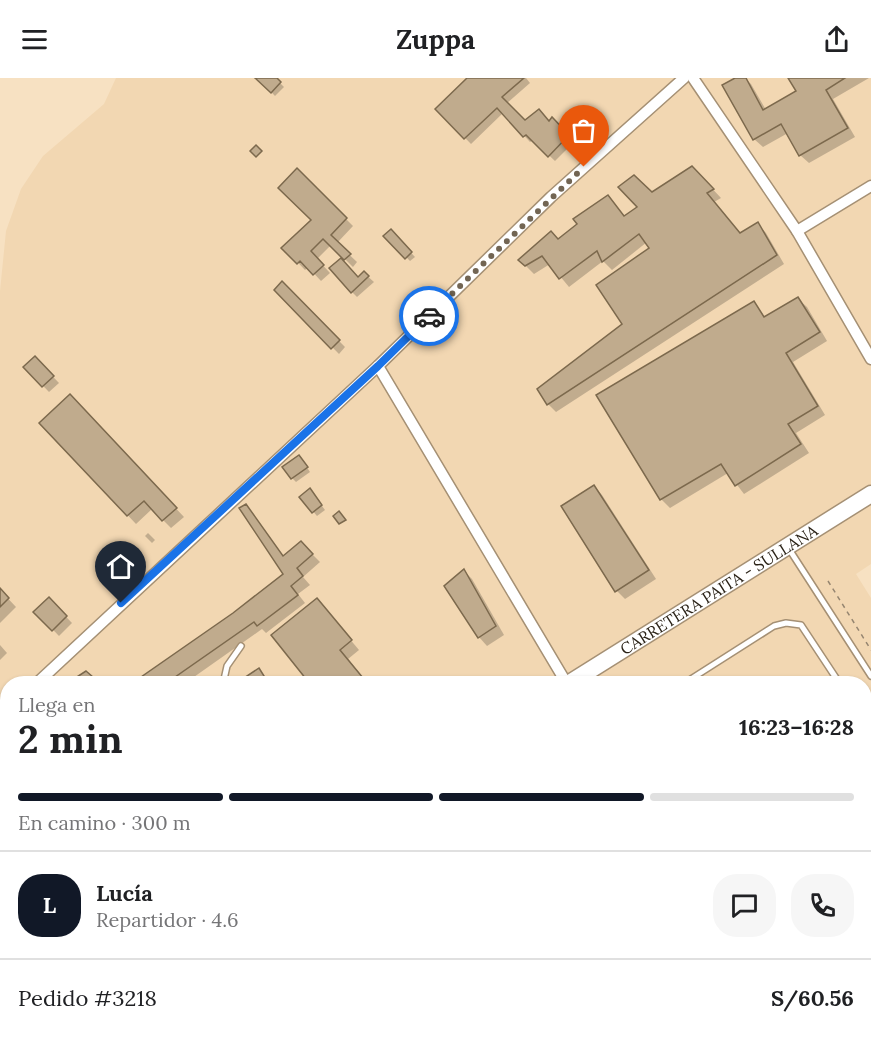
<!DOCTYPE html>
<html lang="es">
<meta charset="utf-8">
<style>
body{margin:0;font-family:Lora,serif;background:#f6f6f6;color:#202124;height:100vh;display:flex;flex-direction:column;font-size:22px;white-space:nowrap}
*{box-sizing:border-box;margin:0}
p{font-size:20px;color:#757577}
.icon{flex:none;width:33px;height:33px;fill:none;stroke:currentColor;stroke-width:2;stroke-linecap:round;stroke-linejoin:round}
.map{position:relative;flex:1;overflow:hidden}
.side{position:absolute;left:0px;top:598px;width:872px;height:374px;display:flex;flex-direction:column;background:#fff;border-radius:24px 24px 0 0;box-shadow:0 2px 4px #0004}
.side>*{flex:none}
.pin{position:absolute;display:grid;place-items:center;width:51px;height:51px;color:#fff;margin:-62px -26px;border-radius:50% 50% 50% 0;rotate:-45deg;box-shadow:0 0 6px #0007}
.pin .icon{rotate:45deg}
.courier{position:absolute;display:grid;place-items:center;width:60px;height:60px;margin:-30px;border:4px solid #1a73e8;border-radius:50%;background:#fff;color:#222;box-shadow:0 2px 8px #0007}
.summary em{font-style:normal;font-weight:700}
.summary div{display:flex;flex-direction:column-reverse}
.summary{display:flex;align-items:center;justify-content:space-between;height:102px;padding:0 18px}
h1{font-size:39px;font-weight:700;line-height:45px}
.bar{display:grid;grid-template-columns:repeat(4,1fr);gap:9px 6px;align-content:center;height:72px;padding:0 18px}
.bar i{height:8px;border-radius:4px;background:#e0e0e0}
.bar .selected{background:#111827}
.bar p{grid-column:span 4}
.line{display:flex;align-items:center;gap:15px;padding:0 18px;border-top:2px solid #e0e0e0}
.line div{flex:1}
.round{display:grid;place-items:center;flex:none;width:63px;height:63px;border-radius:24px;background:#f6f6f6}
header{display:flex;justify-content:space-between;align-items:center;height:78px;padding:0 18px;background:#fff;font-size:27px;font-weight:700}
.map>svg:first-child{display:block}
</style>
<header><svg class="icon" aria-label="menu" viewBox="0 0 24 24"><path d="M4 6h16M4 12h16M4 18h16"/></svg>Zuppa<svg class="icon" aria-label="share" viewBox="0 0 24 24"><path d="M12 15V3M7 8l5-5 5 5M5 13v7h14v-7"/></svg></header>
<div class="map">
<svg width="871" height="971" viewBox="0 0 871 971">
<rect width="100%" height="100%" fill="#f7e1c2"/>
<path fill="#f2d7b2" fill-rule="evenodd" d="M116,0H871V486L856,496L871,520V971H0V213L6,153L21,111L43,78L104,26ZM8,606H864V964H8Z"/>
<g fill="#0003">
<path d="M258,0H275L284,9L275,18Z"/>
<path d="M469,0H526L530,5L507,25L525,44H549L552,41L574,64L555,83L533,62L530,64L503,35L471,66L437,31Z"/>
<path d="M738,0H745L751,6L766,32L798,14L789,0H869L833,21L855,59L809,85L800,77L788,55L763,69L754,61Z"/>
<path d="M692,89L721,120L714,124L741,156L758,146L766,155L784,186L556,334L548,326L624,246L652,171L647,164L612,192L603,183L569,209L550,186L534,196L520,182L559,162L579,146L608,119L625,139L639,129L652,116Z"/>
<path d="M297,92L353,148L337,165L357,184L353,189L331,167L317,181L330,195L321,203L308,189L305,192L284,170L313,142Z"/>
<path d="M391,153L415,179L410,183L386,158Z"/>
<path d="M364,195L374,204L357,219L352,214L358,200Z"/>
<path d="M282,205L345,269L339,276L276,212Z"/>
<path d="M798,221L807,229L827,263L793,284L825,337L796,355L809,375L744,416L728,395L670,430L661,421L598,318L754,225L766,240Z"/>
<path d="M35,280L59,305L49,314L25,289Z"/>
<path d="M78,327L184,439L171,450L152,431L136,446L41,345Z"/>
<path d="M302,382L310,394L296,404L292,400Z"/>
<path d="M594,408L602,417L656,501L625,521L617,513Z"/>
<path d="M313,416L325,432L317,438L301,419Z"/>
<path d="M246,428L284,479L301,465L320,484L303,499L310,507L298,516L305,525L266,555L262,551L184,606H133L233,536L285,496Z"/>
<path d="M148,455L155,462L152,465L145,458Z"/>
<path d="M464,493L472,501L504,557L487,568L479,559Z"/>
<path d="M0,512L16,529L0,545Z"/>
<path d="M49,521L72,545L59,558L36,534Z"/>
<path d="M317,522L359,572L348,581L368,606H312Z"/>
<path d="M0,567L7,575L0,582Z"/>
<path d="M8,689V821L0,813V695Z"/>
<path d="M238,964H429L431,967L426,971H226Z"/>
<path d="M584,964H608L603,968L605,971H588Z"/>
<path d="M671,964H681L686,971H675Z"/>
<path d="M747,964H772L775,969L773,971H744L742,968Z"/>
</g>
<g fill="#c0ab8d" stroke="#7c694d" stroke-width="1.5">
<path d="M255,0H277L281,4L271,15Z"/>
<path d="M467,0H524L502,19L525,42L539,31L549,43L552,39L569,57L548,79L526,57L523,59L497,30L464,61L435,31Z"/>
<path d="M735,0H746L763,32L796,13L788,0H845L826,12L848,50L799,78L781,46L753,62L722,7Z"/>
<path d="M256,67L262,73L256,79L250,73Z"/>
<path d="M692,88L714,111L707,115L740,155L758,144L777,177L547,327L537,311L622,246L596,207L649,170L639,156L602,184L597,173L559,201L542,178L525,188L518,182L551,153L558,161L577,146L573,141L608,117L624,138L637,129L618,109L634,97L652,114Z"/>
<path d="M297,90L347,140L331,157L351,176L344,182L323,161L311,173L324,187L313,197L300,183L297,186L281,170L311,142L278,110Z"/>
<path d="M391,151L412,174L405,181L383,158Z"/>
<path d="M341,180L358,199L364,193L369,198L351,215L329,190Z"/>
<path d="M282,203L340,262L331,271L274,212Z"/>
<path d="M798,219L820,254L786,275L818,328L788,346L801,366L735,408L721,386L660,422L596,317L754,223L764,239Z"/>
<path d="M35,278L54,298L42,309L23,289Z"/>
<path d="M70,316L177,430L162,443L144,423L127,438L39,345Z"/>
<path d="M299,377L308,389L291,401L282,389Z"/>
<path d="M594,407L649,492L615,514L561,428Z"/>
<path d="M310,410L322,427L312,435L299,419Z"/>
<path d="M246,426L283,478L301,463L313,476L297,490L303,498L291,508L298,517L257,548L254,544L165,606H131L233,535L283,496L239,430Z"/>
<path d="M339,433L346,442L339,446L333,438Z"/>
<path d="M464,491L496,548L478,560L444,508Z"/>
<path d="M0,510L9,520L0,529Z"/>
<path d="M49,519L67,538L52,553L33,534Z"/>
<path d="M317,520L352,562L340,572L368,606H310L271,557Z"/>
<path d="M259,590L269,606H235Z"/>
<path d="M86,593L101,606H66Z"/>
<path d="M8,687V805L0,811V693Z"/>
</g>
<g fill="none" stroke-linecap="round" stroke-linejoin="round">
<defs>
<g id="lane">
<path d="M789,471L871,598"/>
<path d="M223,606L227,588L241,568"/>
<path d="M683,606L774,548L786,545L801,547L840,606"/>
<path d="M864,644L871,654"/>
<path d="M864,719L871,714"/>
<path d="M864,750L871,746"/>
<path d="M166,964L170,971"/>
<path d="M478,964L482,971"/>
<path d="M536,964L540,971"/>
<path d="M459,971L470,964"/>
<path d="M498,971L509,964"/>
</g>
<g id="street">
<path d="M693,0L797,153L871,281"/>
<path d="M797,153L871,108"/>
<path d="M378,288L567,606"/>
<path d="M36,606L378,288L551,119L684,0"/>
<path d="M0,641L8,634"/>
<path d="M0,844L8,854"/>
</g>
<g id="primary">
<path id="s1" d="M568,606L871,416"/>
<path d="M0,968L8,963"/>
</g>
</defs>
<use href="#lane" stroke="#a59074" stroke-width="8"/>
<use href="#street" stroke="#a59074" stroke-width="13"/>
<use href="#primary" stroke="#a59074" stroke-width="19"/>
<path stroke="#958570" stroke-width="1.5" stroke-dasharray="4.5 4.5" stroke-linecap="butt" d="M828,503L871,572"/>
<use href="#lane" stroke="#fff" stroke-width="5"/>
<use href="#street" stroke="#fff" stroke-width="10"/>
<use href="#primary" stroke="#fff" stroke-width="16"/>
</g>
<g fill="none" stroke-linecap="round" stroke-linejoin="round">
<path stroke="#726553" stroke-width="6" stroke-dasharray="0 10.8" d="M429,238L584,89"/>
<path stroke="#1a73e8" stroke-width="8" d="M121,525L378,288L429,238"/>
</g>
<g text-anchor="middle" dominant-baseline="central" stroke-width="6" stroke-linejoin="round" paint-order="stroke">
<g font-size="16" fill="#2a2217" stroke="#fff">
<text stroke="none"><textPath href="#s1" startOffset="178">CARRETERA PAITA - SULLANA</textPath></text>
</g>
</g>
</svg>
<div class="pin" style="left:584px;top:89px;background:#ea580c"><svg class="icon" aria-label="bag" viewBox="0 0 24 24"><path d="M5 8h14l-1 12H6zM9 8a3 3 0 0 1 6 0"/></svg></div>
<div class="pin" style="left:121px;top:525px;background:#1f2937"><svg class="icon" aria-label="home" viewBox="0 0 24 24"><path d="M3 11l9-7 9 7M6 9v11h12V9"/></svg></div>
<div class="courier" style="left:429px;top:238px"><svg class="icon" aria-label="car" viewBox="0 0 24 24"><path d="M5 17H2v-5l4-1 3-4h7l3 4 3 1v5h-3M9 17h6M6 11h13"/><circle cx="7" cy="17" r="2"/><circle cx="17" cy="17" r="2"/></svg></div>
<section class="side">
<div class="summary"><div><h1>2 min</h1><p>Llega en</p></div><em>16:23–16:28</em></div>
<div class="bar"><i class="selected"></i><i class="selected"></i><i class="selected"></i><i></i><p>En camino · 300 m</p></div>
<div class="line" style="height:108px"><b class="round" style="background:#111827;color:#fff">L</b><div><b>Lucía</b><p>Repartidor · 4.6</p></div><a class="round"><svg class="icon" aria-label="chat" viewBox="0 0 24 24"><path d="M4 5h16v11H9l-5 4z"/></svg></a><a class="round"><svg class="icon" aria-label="phone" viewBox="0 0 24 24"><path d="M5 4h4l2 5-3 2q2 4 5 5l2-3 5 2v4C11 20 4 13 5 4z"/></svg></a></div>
<div class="line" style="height:78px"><div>Pedido #3218</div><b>S/60.56</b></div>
</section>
</div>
